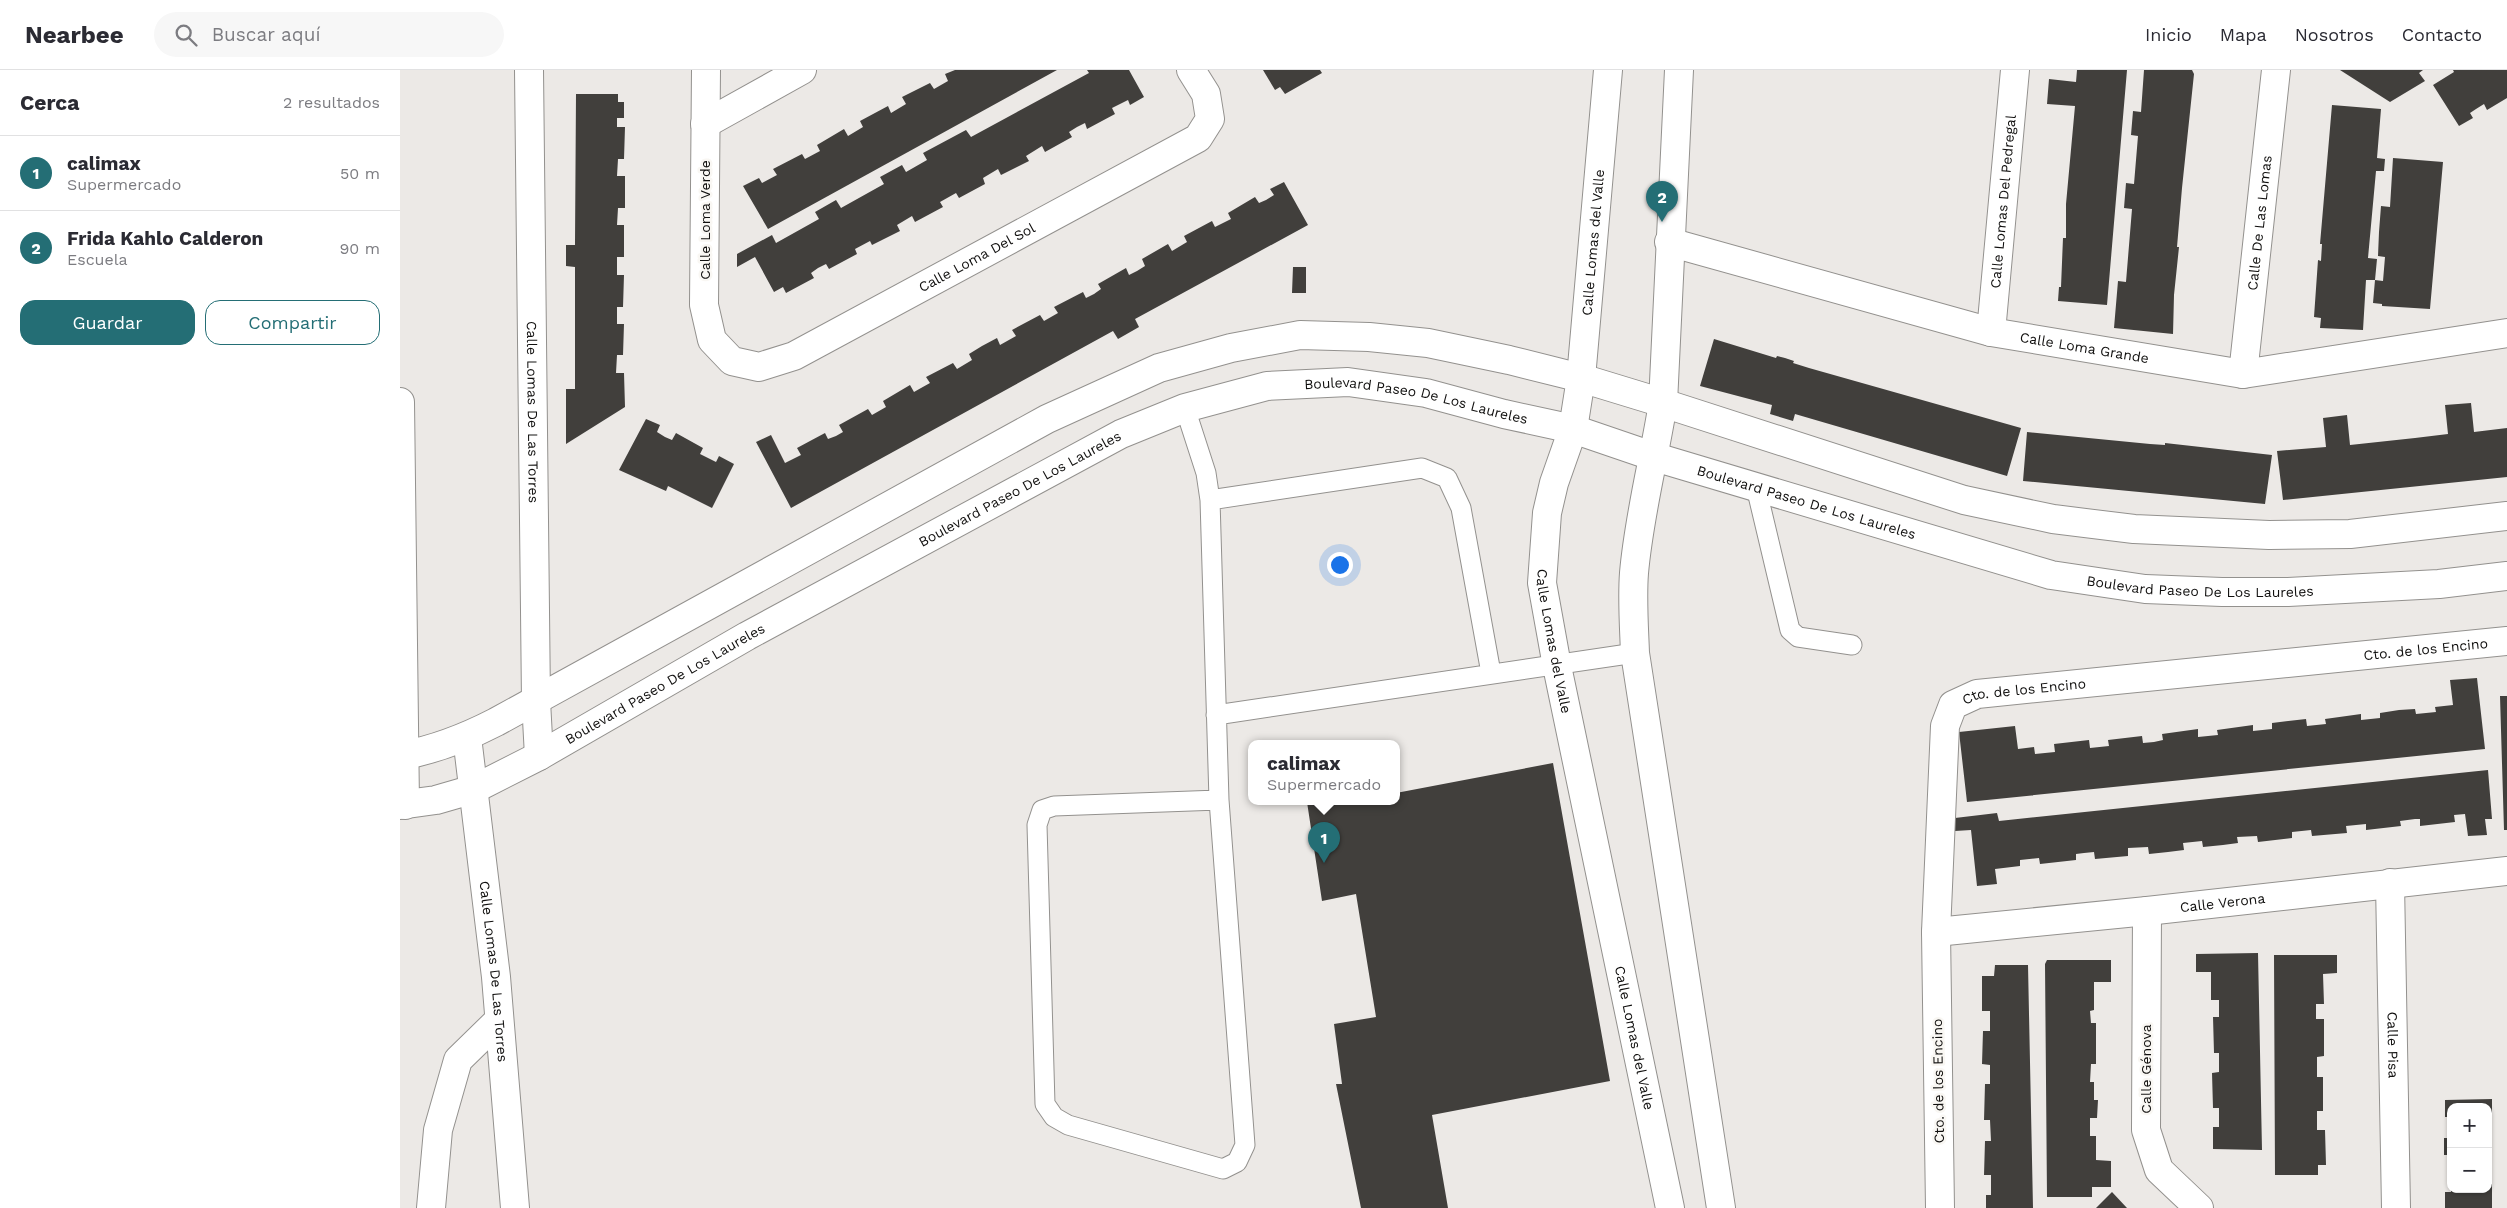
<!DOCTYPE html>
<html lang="es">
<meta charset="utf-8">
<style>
:root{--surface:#fff;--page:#f7f7f7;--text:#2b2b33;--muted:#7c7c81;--line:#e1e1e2;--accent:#246e75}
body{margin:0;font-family:"Work Sans",sans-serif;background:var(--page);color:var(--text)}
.controls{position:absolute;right:15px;bottom:15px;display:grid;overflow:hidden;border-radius:10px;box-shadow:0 1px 4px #0004}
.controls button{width:45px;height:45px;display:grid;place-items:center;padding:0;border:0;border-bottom:1px solid var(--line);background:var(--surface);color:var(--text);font:25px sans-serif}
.you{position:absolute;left:939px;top:494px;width:18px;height:18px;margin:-12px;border:4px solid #fff;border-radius:50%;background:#1a73e8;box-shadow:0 0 0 8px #1a73e833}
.badge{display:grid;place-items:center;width:32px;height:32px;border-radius:50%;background:var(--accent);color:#fff;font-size:16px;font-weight:700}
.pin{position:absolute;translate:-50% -41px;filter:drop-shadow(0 1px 2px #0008)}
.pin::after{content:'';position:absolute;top:26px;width:18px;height:15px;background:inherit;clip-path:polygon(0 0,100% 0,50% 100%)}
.popup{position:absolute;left:848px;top:670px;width:152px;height:65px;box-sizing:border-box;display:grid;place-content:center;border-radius:10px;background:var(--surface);filter:drop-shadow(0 1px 4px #0005);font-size:16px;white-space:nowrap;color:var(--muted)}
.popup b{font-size:19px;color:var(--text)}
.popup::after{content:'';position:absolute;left:50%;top:100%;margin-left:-10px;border:10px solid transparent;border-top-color:var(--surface)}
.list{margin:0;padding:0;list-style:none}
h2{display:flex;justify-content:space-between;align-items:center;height:65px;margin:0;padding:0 20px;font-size:21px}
h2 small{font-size:16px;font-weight:400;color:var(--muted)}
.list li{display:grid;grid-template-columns:32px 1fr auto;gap:15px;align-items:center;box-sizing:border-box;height:75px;padding:0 20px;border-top:1px solid var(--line)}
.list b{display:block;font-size:19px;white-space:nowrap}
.list p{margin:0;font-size:16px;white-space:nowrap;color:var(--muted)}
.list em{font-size:16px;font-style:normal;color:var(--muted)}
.actions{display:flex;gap:10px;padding:15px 20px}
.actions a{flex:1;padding:11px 0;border:1px solid var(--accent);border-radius:15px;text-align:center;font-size:18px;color:var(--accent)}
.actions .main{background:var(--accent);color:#fff}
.icon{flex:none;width:28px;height:28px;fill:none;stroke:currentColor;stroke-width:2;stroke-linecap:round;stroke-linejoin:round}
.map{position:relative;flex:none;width:2107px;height:1138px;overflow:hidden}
header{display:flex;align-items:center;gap:30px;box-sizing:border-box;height:70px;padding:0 25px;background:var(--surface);border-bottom:1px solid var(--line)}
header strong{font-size:24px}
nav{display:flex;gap:28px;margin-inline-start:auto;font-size:18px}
.search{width:350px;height:45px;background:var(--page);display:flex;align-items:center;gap:12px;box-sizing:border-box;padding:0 18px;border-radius:28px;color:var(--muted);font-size:19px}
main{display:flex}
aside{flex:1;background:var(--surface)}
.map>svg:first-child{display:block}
</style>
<header>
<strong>Nearbee</strong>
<div class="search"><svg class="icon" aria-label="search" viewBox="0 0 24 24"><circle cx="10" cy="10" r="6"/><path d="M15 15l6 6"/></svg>Buscar aquí</div>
<nav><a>Inicio</a><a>Mapa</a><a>Nosotros</a><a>Contacto</a></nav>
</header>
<main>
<aside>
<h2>Cerca<small>2 resultados</small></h2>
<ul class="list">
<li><span class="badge">1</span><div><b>calimax</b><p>Supermercado</p></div><em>50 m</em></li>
<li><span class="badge">2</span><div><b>Frida Kahlo Calderon</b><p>Escuela</p></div><em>90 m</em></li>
</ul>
<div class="actions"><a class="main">Guardar</a><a>Compartir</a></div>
</aside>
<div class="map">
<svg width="2107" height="1138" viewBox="0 0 2107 1138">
<rect width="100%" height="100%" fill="#ece9e6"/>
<!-- building -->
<path fill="#413f3c" d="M 555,0 L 657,0 L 368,159 L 343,116 L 359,108 L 362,113 L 377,105 L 373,99 L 402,84 L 405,89 L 420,81 L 417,75 L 444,59 L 448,66 L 463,57 L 460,51 L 488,36 L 491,43 L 506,34 L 502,27 L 530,13 L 534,19 L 548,11 L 545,4 Z
M 687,0 L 729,0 L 744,27 L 730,35 L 728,30 L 712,38 L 715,44 L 687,59 L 685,53 L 677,57 L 669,62 L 672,67 L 645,82 L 642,76 L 626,86 L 629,91 L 601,105 L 598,99 L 583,108 L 585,114 L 559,128 L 556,123 L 540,132 L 543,137 L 515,152 L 512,146 L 497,155 L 500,161 L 472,175 L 470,171 L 455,179 L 457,184 L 429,199 L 426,194 L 418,198 L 411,203 L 414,208 L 386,223 L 383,217 L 374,222 L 355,187 L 337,197 L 337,184 L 372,165 L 376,173 L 419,149 L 415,142 L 436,130 L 441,138 L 484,114 L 480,107 L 502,95 L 506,102 L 527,90 L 523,83 L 566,60 L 571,67 L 689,3 Z
M 863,0 L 920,0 L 922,3 L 885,24 L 880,17 L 875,20 Z
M 1677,0 L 1727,0 L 1707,235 L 1658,231 L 1659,217 L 1661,217 L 1663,168 L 1666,168 L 1666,134 L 1675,36 L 1647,34 L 1649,9 L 1676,12 Z
M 1744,0 L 1792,0 L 1794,4 L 1782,118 L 1777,177 L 1779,177 L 1774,225 L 1773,264 L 1714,258 L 1718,211 L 1726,212 L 1732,139 L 1724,138 L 1726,113 L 1734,114 L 1738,66 L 1731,65 L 1733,41 L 1741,42 Z
M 1940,0 L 2023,0 L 2019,3 L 2025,11 L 1990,32 Z
M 2053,0 L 2107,0 L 2107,28 L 2087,40 L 2084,34 L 2076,39 L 2070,43 L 2073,48 L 2059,56 L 2033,15 L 2054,2 Z
M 176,24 L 218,24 L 218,32 L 224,32 L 224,48 L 217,48 L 217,57 L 225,57 L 224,89 L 218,89 L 217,106 L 225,106 L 225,138 L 218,138 L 217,155 L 224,155 L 224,187 L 217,187 L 217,205 L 224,205 L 223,237 L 217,237 L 217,254 L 224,254 L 223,285 L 217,285 L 216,303 L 224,303 L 225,337 L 166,374 L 166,319 L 175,319 L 175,197 L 166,196 L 166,175 L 175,175 L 175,172 Z
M 1932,35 L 1981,39 L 1977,88 L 1985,89 L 1984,101 L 1976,101 L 1968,188 L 1977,189 L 1975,210 L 1983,211 L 1985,187 L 1978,186 L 1979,162 L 1981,136 L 1990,137 L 1993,88 L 2043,92 L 2030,239 L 1982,236 L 1982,234 L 1973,233 L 1975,210 L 1966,210 L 1963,260 L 1920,258 L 1921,248 L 1914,247 L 1918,190 L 1921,191 L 1922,174 L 1920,174 Z
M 884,112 L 908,155 L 735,249 L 739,257 L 718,269 L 713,261 L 391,438 L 356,372 L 371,365 L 385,393 L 401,385 L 397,378 L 410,371 L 425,363 L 428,369 L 436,366 L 443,362 L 439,355 L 468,339 L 472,345 L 486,337 L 483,331 L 510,315 L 514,322 L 521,318 L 530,313 L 526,307 L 553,293 L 557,299 L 572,290 L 569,284 L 582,276 L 597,268 L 600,275 L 616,266 L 612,260 L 640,245 L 644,251 L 658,243 L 654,237 L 683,222 L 686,228 L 694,224 L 701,219 L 698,214 L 726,198 L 729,205 L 737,201 L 745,196 L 742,189 L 768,174 L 772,181 L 787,172 L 784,166 L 812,151 L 815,157 L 831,149 L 828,143 L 855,127 L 859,133 L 866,130 L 874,125 L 870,119 Z
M 893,197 L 906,197 L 906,223 L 892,223 Z
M 1314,269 L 1376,288 L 1377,286 L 1385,288 L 1394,291 L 1393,293 L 1409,298 L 1621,358 L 1607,406 L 1395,344 L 1393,351 L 1370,344 L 1372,335 L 1300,316 Z
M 2071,333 L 2074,362 L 2107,358 L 2107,407 L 1883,430 L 1877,381 L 1926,377 L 1923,348 L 1947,345 L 1950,375 L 2015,368 L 2048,364 L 2045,335 Z
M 246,349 L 260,355 L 257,362 L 265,367 L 272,370 L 276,363 L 303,378 L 300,384 L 316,392 L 319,386 L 334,394 L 312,438 L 268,416 L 266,421 L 219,400 Z
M 1627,362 L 1750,374 L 1765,375 L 1765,373 L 1872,385 L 1865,434 L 1623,411 Z
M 2077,608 L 2085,679 L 1567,732 L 1559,662 L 1615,656 L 1618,679 L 1634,677 L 1635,684 L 1655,682 L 1654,674 L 1689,670 L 1690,678 L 1709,676 L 1708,670 L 1742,666 L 1743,673 L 1754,672 L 1763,670 L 1762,664 L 1798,659 L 1798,667 L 1818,665 L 1817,660 L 1853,655 L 1853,661 L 1872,659 L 1872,653 L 1906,649 L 1907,656 L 1926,654 L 1925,649 L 1961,644 L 1961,650 L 1980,648 L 1980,643 L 1999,640 L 2015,639 L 2016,644 L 2036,642 L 2035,637 L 2053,635 L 2050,610 Z
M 2100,626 L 2107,626 L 2107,760 L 2104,760 Z
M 1153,693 L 1210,1011 L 1032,1045 L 1048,1138 L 961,1138 L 936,1014 L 942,1014 L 934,954 L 976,947 L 956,824 L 922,831 L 907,732 L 996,732 L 996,723 Z
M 2088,700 L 2092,749 L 2085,749 L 2087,765 L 2068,766 L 2065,744 L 2054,745 L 2055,752 L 2020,756 L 2020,749 L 2015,749 L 2000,751 L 2001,756 L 1966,760 L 1966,754 L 1946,756 L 1947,763 L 1912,766 L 1911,760 L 1892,762 L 1892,768 L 1858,772 L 1857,766 L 1837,767 L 1838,773 L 1823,775 L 1803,777 L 1802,771 L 1783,773 L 1784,780 L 1768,782 L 1749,784 L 1748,777 L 1728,778 L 1728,786 L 1695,789 L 1694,782 L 1684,783 L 1676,784 L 1676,790 L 1640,794 L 1639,788 L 1620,790 L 1620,796 L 1595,799 L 1597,814 L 1577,816 L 1571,760 L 1555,761 L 1555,748 L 1597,743 L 1599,751 Z
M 1858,883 L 1862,1080 L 1813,1079 L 1813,1057 L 1819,1057 L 1819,1038 L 1813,1038 L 1812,1003 L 1819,1002 L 1819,983 L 1814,983 L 1813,947 L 1819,947 L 1819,930 L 1811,930 L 1811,902 L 1796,902 L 1796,884 Z
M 1874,885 L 1937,885 L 1937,903 L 1923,904 L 1924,934 L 1916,934 L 1916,949 L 1924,949 L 1924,986 L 1917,987 L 1917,1007 L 1923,1007 L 1923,1041 L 1917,1041 L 1917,1060 L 1925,1060 L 1926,1095 L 1918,1095 L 1918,1105 L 1875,1105 Z
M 1647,890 L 1711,890 L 1711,912 L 1694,912 L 1694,940 L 1690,941 L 1691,953 L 1696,953 L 1696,994 L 1691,994 L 1690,1012 L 1694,1012 L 1694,1030 L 1698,1030 L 1697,1048 L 1690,1048 L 1690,1066 L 1696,1066 L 1696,1090 L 1711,1091 L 1711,1117 L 1692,1117 L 1692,1127 L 1647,1127 L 1645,894 Z
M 1595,895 L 1628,895 L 1633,1138 L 1586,1138 L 1586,1125 L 1591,1125 L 1591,1105 L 1584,1105 L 1585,1071 L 1591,1071 L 1590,1050 L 1584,1050 L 1585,1014 L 1590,1014 L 1590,995 L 1582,994 L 1583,961 L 1590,961 L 1590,941 L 1582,941 L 1582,906 L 1594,906 Z
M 2092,1029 L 2092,1085 L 2088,1085 L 2088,1037 L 2051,1037 L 2051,1047 L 2045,1047 L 2045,1030 Z
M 2044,1068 L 2051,1068 L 2051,1085 L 2044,1085 Z
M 2088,1114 L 2092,1114 L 2092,1138 L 2045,1138 L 2045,1122 L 2051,1122 L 2051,1119 L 2088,1119 Z
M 1712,1122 L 1727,1138 L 1696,1138 Z"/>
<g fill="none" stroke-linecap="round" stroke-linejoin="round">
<defs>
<path id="lane" d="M 785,338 L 806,403 L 810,430 L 819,730 L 845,1075 L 837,1092 L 823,1099 L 668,1055 L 654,1047 L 645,1034 L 637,755 L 642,740 L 654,736 L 819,730
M 1356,417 L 1390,560 L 1398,567 L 1452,575
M 810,430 L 1022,398 L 1047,408 L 1061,438 L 1091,603
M 816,645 L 1235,583"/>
<g id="street">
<path id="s1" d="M 129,0 L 136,631 L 139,686"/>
<path id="s2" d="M 306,0 L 304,235 L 312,270 L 332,291 L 359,297 L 394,286 L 798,68 L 810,49 L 806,24 L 791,0"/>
<path d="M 305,54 L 402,0"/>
<path id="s3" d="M 1269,172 L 1591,262 L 1843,304 L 2107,263"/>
<path id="s4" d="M 1591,262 L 1615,0"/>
<path id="s5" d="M 1843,304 L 1876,0"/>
<path id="s6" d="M 1181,308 L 1208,0"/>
<path d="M 0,332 L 5,735"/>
<path d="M 1263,333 L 1279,0"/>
<path id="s7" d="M 67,667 L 96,907 L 115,1138"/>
<path id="s8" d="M 1990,813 L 1996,1138"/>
<path d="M 1747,841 L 1746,1060 L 1759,1100 L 1799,1138"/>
<path id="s9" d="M 1536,862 L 1747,841 L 2107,801"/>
<path d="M 31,1138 L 38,1060 L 58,990 L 99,950"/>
<path id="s10" d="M 1540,1138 L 1536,862 L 1545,656 L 1553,635 L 1577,624 L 2107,571"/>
</g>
<g id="secondary">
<path id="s11" d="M 1181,308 L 1173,359 L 1154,413 L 1147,443 L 1142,513 L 1157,596 L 1270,1138"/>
<path d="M 1263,333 C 1254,390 1239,445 1234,503 C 1232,529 1234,556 1235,583 L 1321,1138"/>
<path d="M 0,686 C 34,680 65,668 96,652 L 647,349 L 759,298 L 831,278 L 900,265 L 969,267 L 1028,273 L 1109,290 L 1181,308 L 1263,333 L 1564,430 L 1653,449 L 1734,459 L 1869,465 L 1950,464 L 2107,446"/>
<path id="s12" d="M 0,735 L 36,730 L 74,719 L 139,686 L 347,566 L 721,364 L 785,338 L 867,316 L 948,312 L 1026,323 L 1104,344 L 1173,359 L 1255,387 L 1651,505 L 1745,519 L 1822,522 L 1888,522 L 2039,514 L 2107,506"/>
</g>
</defs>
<!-- lane casing -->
<use href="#lane" stroke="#93918e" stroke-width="21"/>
<!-- street casing -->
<use href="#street" stroke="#93918e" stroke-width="30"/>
<!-- secondary casing -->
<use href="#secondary" stroke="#93918e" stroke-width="30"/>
<!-- lane -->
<use href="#lane" stroke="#fff" stroke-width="19"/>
<!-- street -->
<use href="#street" stroke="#fff" stroke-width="28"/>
<!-- secondary -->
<use href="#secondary" stroke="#fff" stroke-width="28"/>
</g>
<g text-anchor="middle" stroke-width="5" stroke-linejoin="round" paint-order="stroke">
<!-- street labels -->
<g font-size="14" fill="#100f0e" stroke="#f9f7f3">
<text dy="5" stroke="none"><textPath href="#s4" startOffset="131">Calle Lomas Del Pedregal</textPath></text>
<text transform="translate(305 150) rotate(-90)" y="5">Calle Loma Verde</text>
<text dy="5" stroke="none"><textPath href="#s5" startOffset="152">Calle De Las Lomas</textPath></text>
<text dy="5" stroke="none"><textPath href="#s6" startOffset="136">Calle Lomas del Valle</textPath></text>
<text dy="5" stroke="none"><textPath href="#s2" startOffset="572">Calle Loma Del Sol</textPath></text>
<text dy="5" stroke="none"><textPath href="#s3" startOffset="429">Calle Loma Grande</textPath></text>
<text dy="5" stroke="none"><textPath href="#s12" startOffset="1119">Boulevard Paseo De Los Laureles</textPath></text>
<text dy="5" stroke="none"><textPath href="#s1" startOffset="342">Calle Lomas De Las Torres</textPath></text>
<text dy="5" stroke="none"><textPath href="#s12" startOffset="699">Boulevard Paseo De Los Laureles</textPath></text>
<text dy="5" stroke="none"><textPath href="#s12" startOffset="1524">Boulevard Paseo De Los Laureles</textPath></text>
<text dy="5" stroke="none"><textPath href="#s12" startOffset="1929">Boulevard Paseo De Los Laureles</textPath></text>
<text dy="5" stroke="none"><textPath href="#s11" startOffset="269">Calle Lomas del Valle</textPath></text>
<text dy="5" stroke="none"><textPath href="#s10" startOffset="982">Cto. de los Encino</textPath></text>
<text dy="5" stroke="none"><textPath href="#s12" startOffset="294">Boulevard Paseo De Los Laureles</textPath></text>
<text dy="5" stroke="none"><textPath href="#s10" startOffset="578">Cto. de los Encino</textPath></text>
<text dy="5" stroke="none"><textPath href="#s9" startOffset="288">Calle Verona</textPath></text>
<text dy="5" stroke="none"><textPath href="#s7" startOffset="236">Calle Lomas De Las Torres</textPath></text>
<text dy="5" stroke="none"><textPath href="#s11" startOffset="674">Calle Lomas del Valle</textPath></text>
<text dy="5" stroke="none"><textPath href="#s8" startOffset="162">Calle Pisa</textPath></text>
<text transform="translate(1746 999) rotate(-90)" y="5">Calle Génova</text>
<text transform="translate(1538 1011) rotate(-91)" y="5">Cto. de los Encino</text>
</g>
</g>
</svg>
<div class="controls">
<button>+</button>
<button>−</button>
</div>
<div class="you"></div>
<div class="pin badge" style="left:924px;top:793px">1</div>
<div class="popup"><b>calimax</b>Supermercado</div>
<div class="pin badge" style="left:1262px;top:152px">2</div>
</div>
</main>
